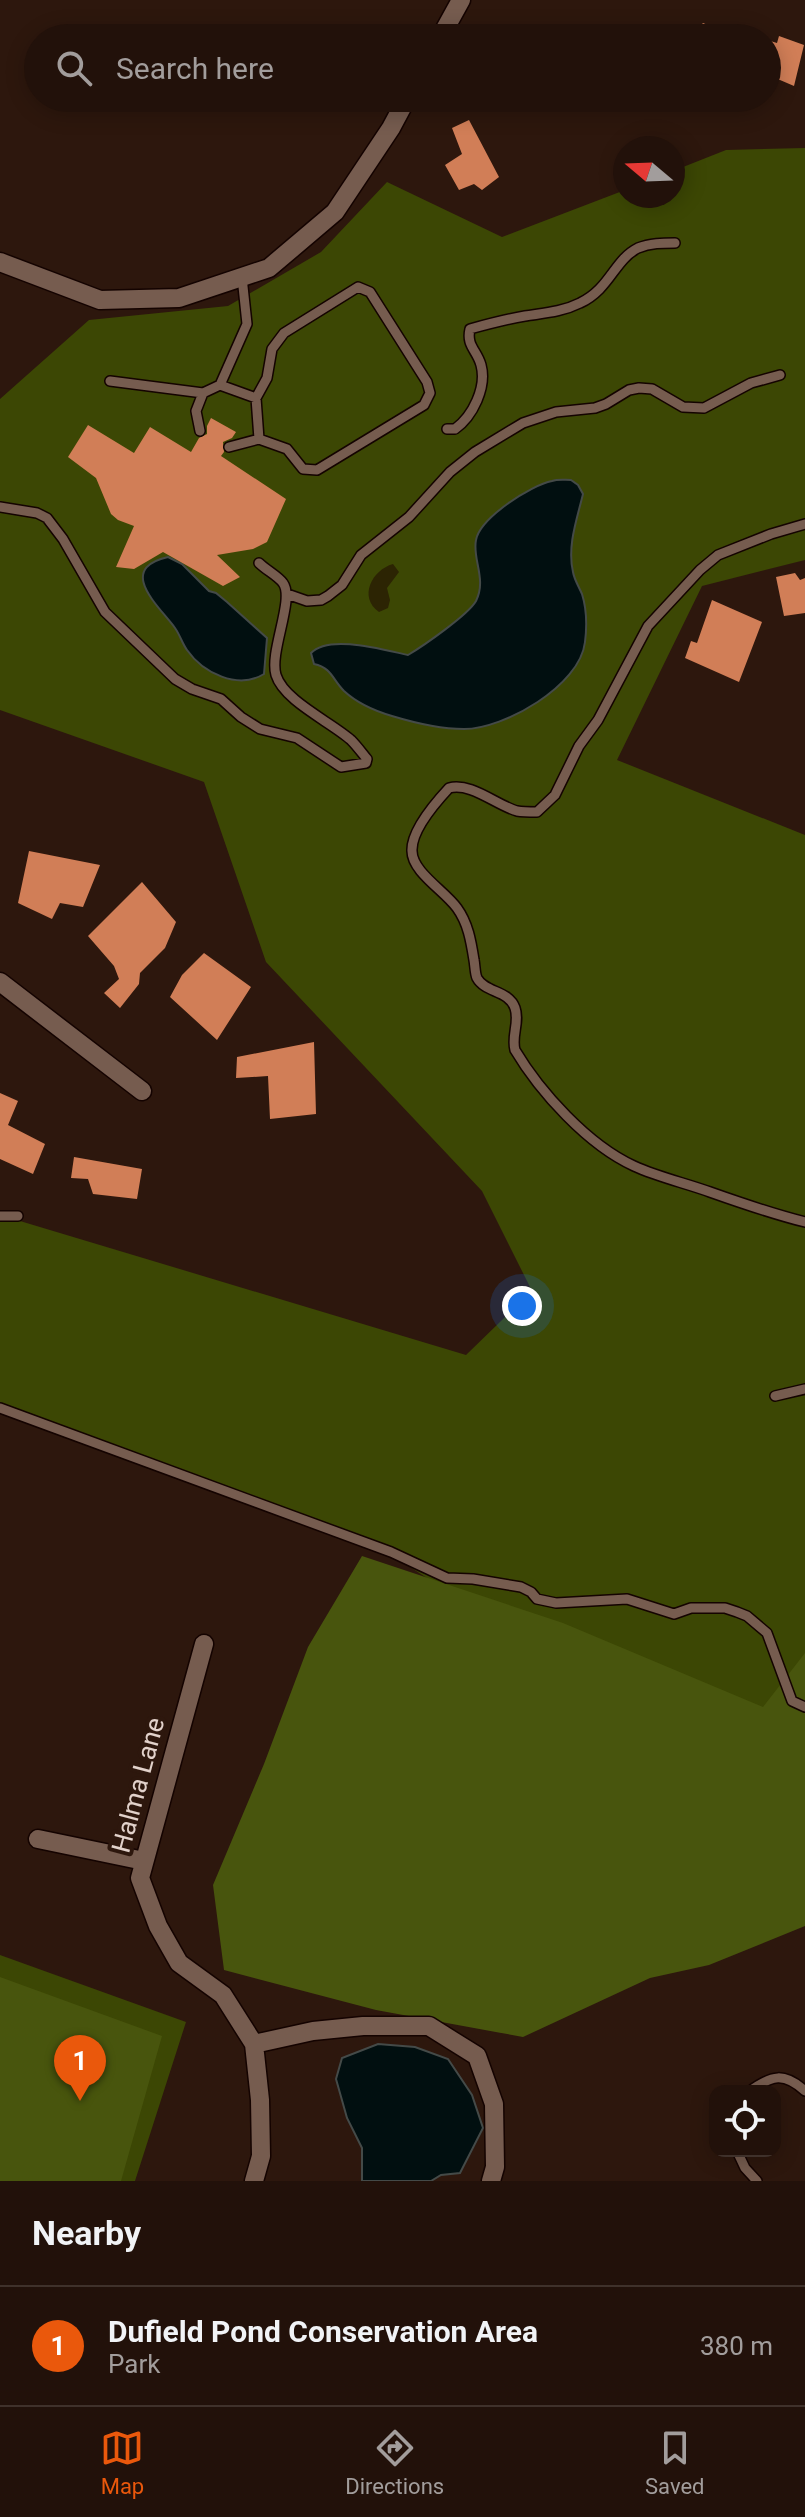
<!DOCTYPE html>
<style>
:root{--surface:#22110a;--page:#2e1f18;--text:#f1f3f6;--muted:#a29d9c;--line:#3f312b;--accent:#ea580c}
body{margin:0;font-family:Roboto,sans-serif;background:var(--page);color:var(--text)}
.controls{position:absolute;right:24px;bottom:24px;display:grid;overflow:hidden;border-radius:16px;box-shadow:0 4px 20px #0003}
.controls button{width:72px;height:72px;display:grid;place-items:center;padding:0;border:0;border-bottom:2px solid var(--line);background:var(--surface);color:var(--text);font:40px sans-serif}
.compass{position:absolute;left:613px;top:136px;width:72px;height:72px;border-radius:50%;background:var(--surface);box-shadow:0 4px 20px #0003;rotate:289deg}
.you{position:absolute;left:522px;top:1306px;width:28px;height:28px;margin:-20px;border:6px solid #fff;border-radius:50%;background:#1a73e8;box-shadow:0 0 0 12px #1a73e833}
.badge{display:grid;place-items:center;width:52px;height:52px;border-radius:50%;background:var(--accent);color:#fff;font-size:26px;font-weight:700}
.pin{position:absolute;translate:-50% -66px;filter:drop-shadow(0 2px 4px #0008)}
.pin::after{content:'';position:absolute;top:42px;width:28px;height:24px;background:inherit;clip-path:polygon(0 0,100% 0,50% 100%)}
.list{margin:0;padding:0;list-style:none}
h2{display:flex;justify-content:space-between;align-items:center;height:104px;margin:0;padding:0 32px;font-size:34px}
h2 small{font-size:26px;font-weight:400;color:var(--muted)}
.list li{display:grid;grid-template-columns:52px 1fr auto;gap:24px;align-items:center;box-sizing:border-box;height:120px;padding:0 32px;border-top:2px solid var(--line)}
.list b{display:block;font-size:30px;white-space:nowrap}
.list p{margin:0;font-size:26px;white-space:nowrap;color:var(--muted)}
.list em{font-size:26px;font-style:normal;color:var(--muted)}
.icon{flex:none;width:44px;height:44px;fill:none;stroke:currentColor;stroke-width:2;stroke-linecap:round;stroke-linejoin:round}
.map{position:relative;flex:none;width:805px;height:2181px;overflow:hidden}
.search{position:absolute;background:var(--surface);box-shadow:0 4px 20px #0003;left:24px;right:24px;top:24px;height:88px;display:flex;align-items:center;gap:20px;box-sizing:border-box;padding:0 28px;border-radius:44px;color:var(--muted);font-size:30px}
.sheet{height:224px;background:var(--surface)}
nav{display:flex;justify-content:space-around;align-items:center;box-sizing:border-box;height:112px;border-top:2px solid var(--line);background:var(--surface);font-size:22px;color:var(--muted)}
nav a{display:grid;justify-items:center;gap:4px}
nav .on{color:var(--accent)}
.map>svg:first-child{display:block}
</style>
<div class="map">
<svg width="805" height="2181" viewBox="0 0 805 2181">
<rect width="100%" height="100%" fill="#2d170d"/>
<!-- green -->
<path fill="#3c4704" d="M 805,148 L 805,560 L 702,586 L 617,760 L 805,835 L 805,1827 L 398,1559 L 0,1411 L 0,1215 L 466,1355 L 532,1291 L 482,1191 L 266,962 L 204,782 L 0,710 L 0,399 L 89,320 L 228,306 L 321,252 L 387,182 L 502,237 L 625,190 L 625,196 L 673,196 L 673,171 L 726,150 Z
M 0,1955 L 186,2022 L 135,2181 L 0,2181 Z"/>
<!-- forest -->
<path fill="#48550d" d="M 362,1556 L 563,1623 L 763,1707 L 805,1653 L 805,1926 L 709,1965 L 650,1978 L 523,2037 L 376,2010 L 224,1970 L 213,1885 L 264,1764 L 308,1647 Z
M 0,1977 L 162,2036 L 121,2181 L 0,2181 Z"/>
<!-- sand -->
<path fill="#2c2403" d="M 393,564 L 399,572 L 387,588 L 390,600 L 388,608 L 379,612 C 358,597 372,570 393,564 Z"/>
<!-- water -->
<path fill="#010f10" stroke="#444a48" stroke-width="2" d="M 571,480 L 578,485 L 583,494 C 577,519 567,546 573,572 C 574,579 579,587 582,594 C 587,610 587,626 585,642 C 580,686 504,729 464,729 C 440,729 415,723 392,716 C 375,711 358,704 344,691 C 332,679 332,668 314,664 L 311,653 C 329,634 384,650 408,655 C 423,646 468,615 476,601 C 487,579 472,559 476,540 C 480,518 531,485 552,481 C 558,479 564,480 571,480 Z
M 168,557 L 182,564 L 209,591 L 216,593 L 227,602 L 267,638 L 264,674 C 238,690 203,673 187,650 C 182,643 180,635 175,628 C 160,607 115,569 168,557 Z
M 378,2044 L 415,2047 L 448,2059 L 472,2095 L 483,2128 L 460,2173 L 441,2175 L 431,2181 L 362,2181 L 362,2148 L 347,2118 L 336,2079 L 342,2058 Z"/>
<!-- building -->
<path fill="#d17e57" d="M 703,23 L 738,38 L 690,38 Z
M 779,36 L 804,45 L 794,86 L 780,80 L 767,81 L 767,40 L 777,43 Z
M 469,120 L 499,177 L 482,190 L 474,184 L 459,190 L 445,165 L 462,154 L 452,128 Z
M 211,418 L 236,432 L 232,438 L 223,442 L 224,452 L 221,456 L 286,499 L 267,542 L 253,549 L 217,555 L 240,577 L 223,586 L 163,552 L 134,569 L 116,567 L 134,526 L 118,520 L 111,514 L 96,478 L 68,457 L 88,425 L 134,453 L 150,427 L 191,452 L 199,438 L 207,434 L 207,426 Z
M 795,573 L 800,580 L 805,578 L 805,613 L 784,616 L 776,577 Z
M 712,600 L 762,622 L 739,682 L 685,658 L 691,641 L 697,643 Z
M 29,851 L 100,865 L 83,907 L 60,903 L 52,919 L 18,903 Z
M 142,882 L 176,922 L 165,948 L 140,973 L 139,984 L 120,1008 L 104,993 L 119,979 L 114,966 L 88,936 Z
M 204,953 L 251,987 L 217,1040 L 170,997 L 182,975 Z
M 314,1042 L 316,1114 L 270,1119 L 268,1076 L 236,1078 L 237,1057 Z
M 0,1093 L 18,1101 L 8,1125 L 45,1144 L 33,1174 L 0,1159 Z
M 74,1157 L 142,1169 L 137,1199 L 93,1194 L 88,1179 L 71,1178 Z"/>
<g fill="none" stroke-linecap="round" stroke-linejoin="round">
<defs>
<path id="service" d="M 110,381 L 203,393 L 220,385 L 247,324 L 242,277
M 220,385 L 256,398 L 259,439 L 287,449 L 303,469 L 317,470 L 424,405 L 430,393 L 427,382 L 370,292 L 358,287 L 284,333 L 272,349 L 267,378 L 256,398
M 447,429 L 455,429 C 473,416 487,387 481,365 C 477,350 466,346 470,329 C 488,324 507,319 525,316 C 544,313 562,312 580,303 C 610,289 614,260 638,248 C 650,243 663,243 675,243
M 200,431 L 196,411 L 203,393
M 229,447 L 259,439
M 0,507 L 37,513 L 47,518 L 63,539 L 105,612 L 175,679 L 192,689 L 221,699 L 241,717 L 260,729 L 297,738 L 341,767 L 366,763 L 367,759 C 362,753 357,746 351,740 C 331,722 284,701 276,675 C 269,652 295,599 283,583 C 278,576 266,570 259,563
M 805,524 L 771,534 L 718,555 L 700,570 L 648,626 L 598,720 L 579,746 L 555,795 L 537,812 C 531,812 523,812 517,811 C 496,805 471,782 449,788 C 436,802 411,831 412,851 C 412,872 445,891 457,908 C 468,923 471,941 474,960 C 475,965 475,974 477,978 C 485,993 509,990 515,1008 C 520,1022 511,1036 515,1050 C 540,1092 588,1145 634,1166 C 658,1177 685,1183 710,1192 C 741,1203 773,1214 805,1222
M 287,594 L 307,601 L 321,600 L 328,596 L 342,585 L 361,555 L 409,517 L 450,472 L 475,452 L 523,423 L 556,412 L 595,408 L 606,404 L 629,390 L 639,388 L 652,389 L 683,407 L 704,408 L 751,383 L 780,375
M 0,1216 L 18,1216
M 775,1396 L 805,1389
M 0,1408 L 391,1552 L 447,1578 L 473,1579 L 521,1587 L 531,1592 L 537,1599 L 556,1603 L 627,1599 L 674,1614 L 691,1608 L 725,1608 L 737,1612 L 747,1616 L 767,1633 L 792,1701 L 805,1707
M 750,2091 C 772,2075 784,2072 805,2091
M 737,2151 L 745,2168 L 757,2181"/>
<path id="minor" d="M 440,38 L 461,0
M 0,262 L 100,300 L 179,298 L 269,268 L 335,212 L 391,128 L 407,98
M 0,982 L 142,1091
M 204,1644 L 140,1878 L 158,1926 L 179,1963 L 223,1995 L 254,2044 L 260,2100 L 261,2156 L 254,2181
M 38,1839 L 144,1861
M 254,2044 L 313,2031 L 363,2026 L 429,2026 L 477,2056 L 494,2104 L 495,2167 L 491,2181"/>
</defs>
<!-- service casing -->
<use href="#service" stroke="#140300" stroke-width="12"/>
<!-- minor casing -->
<use href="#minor" stroke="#140300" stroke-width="21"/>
<!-- service -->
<use href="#service" stroke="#765c4f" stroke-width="9"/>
<!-- minor -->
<use href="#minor" stroke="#765c4f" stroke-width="18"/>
</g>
<g text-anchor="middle" stroke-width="8" stroke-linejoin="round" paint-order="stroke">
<!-- street labels -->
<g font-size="26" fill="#e2d2cb" stroke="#2d170d">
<text transform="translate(138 1785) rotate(-75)" y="9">Halma Lane</text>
</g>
</g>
</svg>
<div class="controls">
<button><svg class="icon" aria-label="locate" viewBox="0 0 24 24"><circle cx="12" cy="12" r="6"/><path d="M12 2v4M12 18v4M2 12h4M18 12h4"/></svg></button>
</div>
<svg class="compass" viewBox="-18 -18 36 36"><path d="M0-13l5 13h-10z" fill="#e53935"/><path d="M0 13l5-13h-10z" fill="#a29d9c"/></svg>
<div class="you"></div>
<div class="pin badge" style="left:80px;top:2101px">1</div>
<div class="search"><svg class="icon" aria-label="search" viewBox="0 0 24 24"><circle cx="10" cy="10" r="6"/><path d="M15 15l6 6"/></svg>Search here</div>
</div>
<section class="sheet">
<h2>Nearby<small></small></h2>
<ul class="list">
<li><span class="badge">1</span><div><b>Dufield Pond Conservation Area</b><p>Park</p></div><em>380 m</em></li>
</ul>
</section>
<nav>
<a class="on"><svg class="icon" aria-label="map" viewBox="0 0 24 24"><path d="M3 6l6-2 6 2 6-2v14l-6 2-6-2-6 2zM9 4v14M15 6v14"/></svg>Map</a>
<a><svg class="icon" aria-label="directions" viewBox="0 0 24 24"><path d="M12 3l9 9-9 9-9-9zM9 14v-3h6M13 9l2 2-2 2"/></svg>Directions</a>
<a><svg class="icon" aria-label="saved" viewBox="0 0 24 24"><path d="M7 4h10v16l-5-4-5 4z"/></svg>Saved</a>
</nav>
